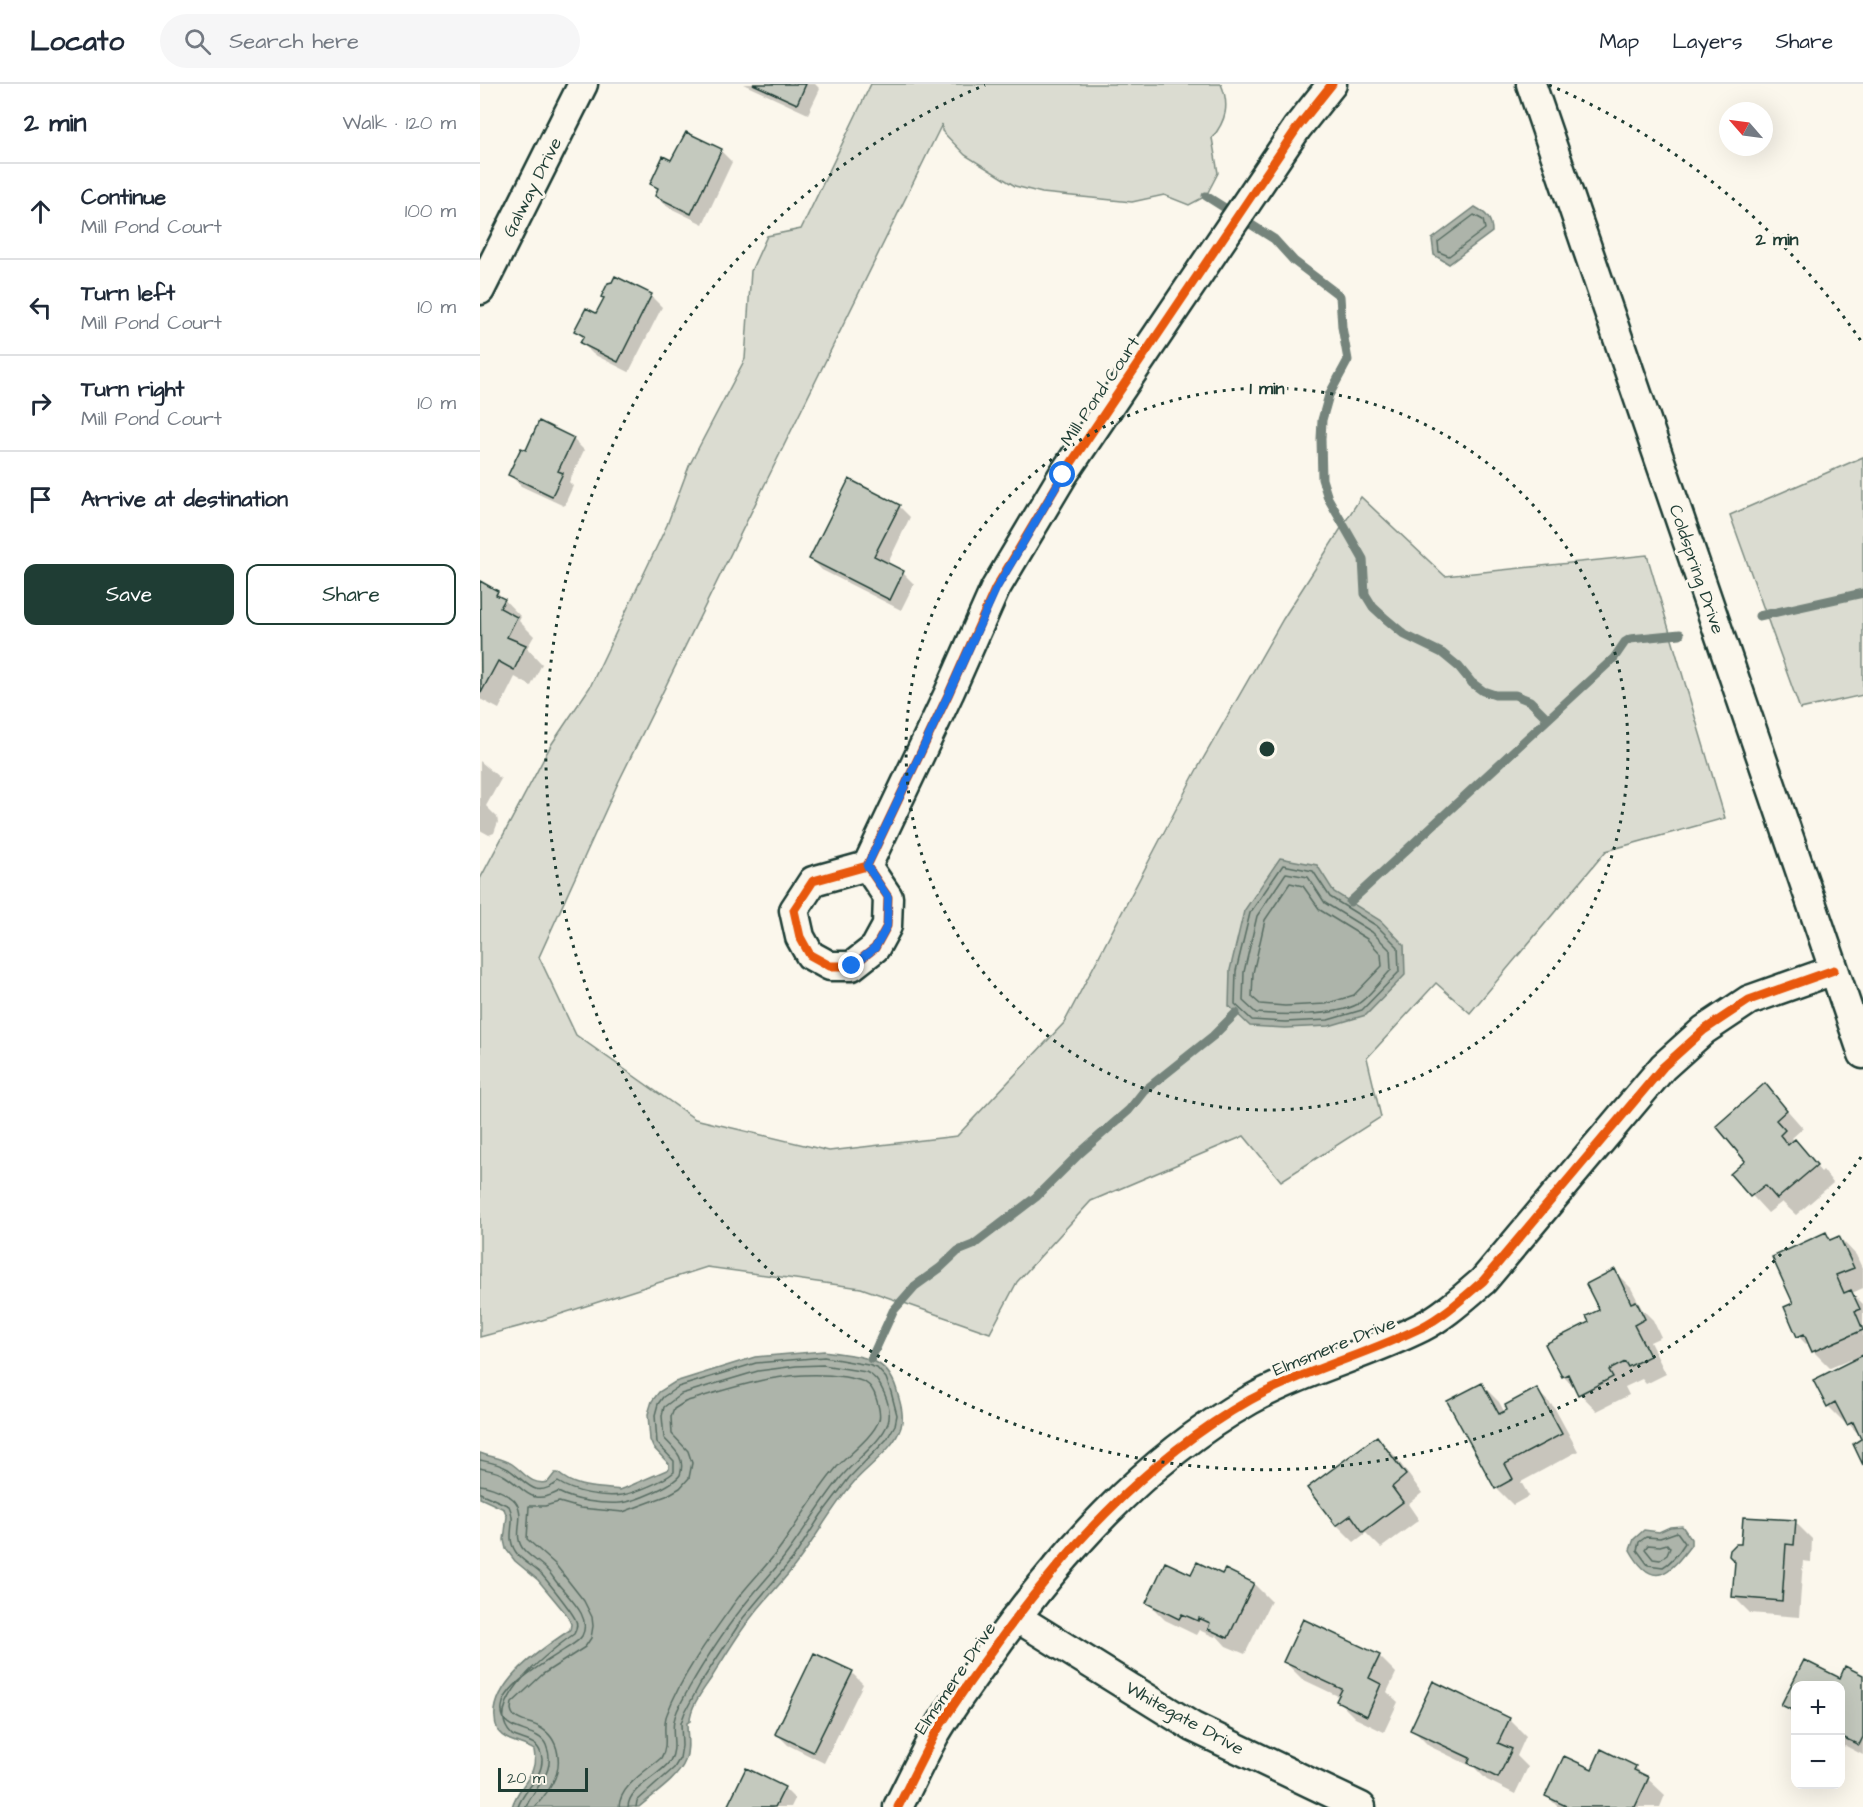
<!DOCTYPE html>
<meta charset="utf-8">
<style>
:root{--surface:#fff;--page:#f6f6f7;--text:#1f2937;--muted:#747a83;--line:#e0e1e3;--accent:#1f3d34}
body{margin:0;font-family:"Architects Daughter",sans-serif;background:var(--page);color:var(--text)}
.controls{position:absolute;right:18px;bottom:18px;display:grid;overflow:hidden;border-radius:12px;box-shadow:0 6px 24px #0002}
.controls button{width:54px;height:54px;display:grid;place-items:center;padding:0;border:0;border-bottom:2px solid var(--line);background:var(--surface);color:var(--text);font:30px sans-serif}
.compass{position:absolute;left:1239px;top:18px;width:54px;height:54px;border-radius:50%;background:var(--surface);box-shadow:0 6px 24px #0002;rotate:298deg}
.scale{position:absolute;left:18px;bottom:15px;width:90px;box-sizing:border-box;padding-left:6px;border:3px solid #1f3d34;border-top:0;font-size:16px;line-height:21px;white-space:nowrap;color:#1f3d34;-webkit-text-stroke:4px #fbf7ec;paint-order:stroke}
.stop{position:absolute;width:18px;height:18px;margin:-14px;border:4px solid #1a73e8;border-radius:50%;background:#fff}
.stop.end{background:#1a73e8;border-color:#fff;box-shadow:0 2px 6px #0008}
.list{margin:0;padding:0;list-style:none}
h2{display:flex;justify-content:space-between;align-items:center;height:78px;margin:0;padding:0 24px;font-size:26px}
h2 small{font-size:20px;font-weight:400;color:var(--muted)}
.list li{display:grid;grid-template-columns:39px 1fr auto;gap:18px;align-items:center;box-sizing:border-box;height:96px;padding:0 24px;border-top:2px solid var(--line)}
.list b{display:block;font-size:22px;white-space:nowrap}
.list p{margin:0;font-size:20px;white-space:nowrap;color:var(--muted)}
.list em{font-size:20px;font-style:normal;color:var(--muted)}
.actions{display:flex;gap:12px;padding:18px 24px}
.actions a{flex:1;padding:14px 0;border:2px solid var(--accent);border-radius:12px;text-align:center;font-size:21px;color:var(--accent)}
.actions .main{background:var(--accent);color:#fff}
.icon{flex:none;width:33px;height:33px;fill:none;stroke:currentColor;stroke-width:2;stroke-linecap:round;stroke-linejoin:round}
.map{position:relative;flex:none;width:1383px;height:1723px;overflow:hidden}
header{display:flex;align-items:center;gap:36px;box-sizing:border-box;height:84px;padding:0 30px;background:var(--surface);border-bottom:2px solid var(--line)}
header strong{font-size:28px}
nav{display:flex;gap:33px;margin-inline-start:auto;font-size:21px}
.search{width:420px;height:54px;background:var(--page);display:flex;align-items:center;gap:15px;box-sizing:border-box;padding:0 21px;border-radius:33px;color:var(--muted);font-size:22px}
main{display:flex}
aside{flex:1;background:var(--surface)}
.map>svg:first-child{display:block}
</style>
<header>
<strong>Locato</strong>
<div class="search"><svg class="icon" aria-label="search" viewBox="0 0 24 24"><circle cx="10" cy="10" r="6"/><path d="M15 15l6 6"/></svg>Search here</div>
<nav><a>Map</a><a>Layers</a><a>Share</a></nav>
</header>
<main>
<aside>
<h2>2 min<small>Walk · 120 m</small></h2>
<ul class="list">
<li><svg class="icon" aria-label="ahead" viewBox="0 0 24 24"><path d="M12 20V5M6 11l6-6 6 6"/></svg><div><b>Continue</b><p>Mill Pond Court</p></div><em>100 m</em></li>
<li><svg class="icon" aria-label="left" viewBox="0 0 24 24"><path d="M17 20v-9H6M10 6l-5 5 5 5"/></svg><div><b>Turn left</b><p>Mill Pond Court</p></div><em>10 m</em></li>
<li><svg class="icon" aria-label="right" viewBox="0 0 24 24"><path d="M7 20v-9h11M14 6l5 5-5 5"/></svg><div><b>Turn right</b><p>Mill Pond Court</p></div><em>10 m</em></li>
<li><svg class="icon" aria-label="arrive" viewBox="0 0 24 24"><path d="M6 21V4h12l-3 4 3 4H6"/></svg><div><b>Arrive at destination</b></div></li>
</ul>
<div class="actions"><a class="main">Save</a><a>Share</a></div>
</aside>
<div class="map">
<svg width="1383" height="1723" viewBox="0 0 1383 1723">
<rect width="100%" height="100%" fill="#fbf7ec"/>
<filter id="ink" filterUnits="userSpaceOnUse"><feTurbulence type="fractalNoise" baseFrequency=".0167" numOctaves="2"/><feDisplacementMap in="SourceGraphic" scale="12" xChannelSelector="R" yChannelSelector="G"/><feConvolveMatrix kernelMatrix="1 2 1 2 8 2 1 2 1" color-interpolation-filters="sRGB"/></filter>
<g filter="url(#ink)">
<!-- green -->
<path fill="#dbdcd1" stroke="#7d8c82" stroke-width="1.5" d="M 391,0 L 741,0 C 750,21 746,37 732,54 L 738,89 L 726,112 L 709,121 L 684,111 L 652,118 L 562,109 L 535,102 L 485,71 L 462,47 L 462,40 L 138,699 L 59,873 L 96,951 L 215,1035 L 349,1067 L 477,1052 L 584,939 L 716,687 L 803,535 L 881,413 L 965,492 L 1167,471 L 1245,734 L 1126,767 L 990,929 L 956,899 L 887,974 L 901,1033 L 801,1097 L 764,1052 L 611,1117 L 537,1198 L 510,1249 L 381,1204 L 227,1183 L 56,1238 L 0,1253 L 0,795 L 71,661 L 110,603 L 187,441 L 209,382 L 265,275 L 271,187 L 287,152 L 321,145 Z
M 1383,373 L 1383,611 L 1320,625 L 1250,431 Z"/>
<!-- water -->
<path fill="#adb4aa" stroke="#74847b" stroke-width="1.5" d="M 995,123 C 1006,129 1012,135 1012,148 L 969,180 L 954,171 L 952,155 Z
M 800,774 L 837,781 L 854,808 L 901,837 L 924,861 L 925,891 L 886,931 L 849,942 L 805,944 L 770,942 L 749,922 L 750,886 L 764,827 Z
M 344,1267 C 379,1273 409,1270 418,1311 C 421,1321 424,1332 421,1343 C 414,1365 389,1381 374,1398 C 353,1422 338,1450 319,1476 C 304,1497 285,1515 270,1535 C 256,1553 244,1574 232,1593 C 224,1605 210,1622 210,1637 L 207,1639 C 207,1651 210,1665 205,1677 C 198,1695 174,1710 159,1723 L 32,1723 C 38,1700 59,1693 54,1666 C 43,1658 27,1659 18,1647 C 0,1605 61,1565 90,1546 L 91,1540 L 87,1531 L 58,1496 L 35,1477 L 26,1465 L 24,1456 L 27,1432 L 24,1425 L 0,1414 L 0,1369 C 10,1373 23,1374 32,1380 C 45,1389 51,1402 68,1398 L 75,1389 L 78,1389 C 96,1405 117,1403 140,1406 L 145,1404 L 189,1385 L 189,1380 L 173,1363 L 170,1356 L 168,1330 L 172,1317 L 179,1308 L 195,1298 L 275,1273 Z
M 1202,1442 L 1211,1455 L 1211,1461 C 1190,1489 1173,1508 1150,1466 L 1154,1455 L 1164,1446 L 1179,1448 L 1190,1443 Z"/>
<!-- shadow -->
<path fill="#0003" d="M 263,0 L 335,0 L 340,5 L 328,30 Z
M 241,67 L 252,78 L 223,140 L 188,123 L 176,112 L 179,107 L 172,100 Z
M 171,212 L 182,223 L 149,288 L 113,270 L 102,259 L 104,255 L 96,246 L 117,231 L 125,215 L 123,213 Z
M 93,355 L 104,366 L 89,398 L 93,402 L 84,422 L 41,402 L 30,391 L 46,368 Z
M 419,422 L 430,433 L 407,481 L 423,489 L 434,500 L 421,526 L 342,486 L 331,475 Z
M 0,499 L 17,508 L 41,533 L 39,537 L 54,552 L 47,564 L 62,580 L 51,602 L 35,593 L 19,625 L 0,615 Z
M 0,677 L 21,695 L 6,722 L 17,733 L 18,738 L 14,749 L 9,751 L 0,746 Z
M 1285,1001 L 1323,1044 L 1312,1054 L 1331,1073 L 1329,1074 L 1341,1088 L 1343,1086 L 1353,1099 L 1316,1131 L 1302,1118 L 1288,1129 L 1252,1090 L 1267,1077 Z
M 1346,1150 L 1352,1157 L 1359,1153 L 1376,1171 L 1383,1186 L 1383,1204 L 1372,1209 L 1383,1220 L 1383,1355 L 1367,1338 L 1365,1339 L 1348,1322 L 1373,1277 L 1372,1275 L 1350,1284 L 1318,1252 L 1315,1220 Z
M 1134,1187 L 1151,1204 L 1162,1225 L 1173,1236 L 1181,1253 L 1170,1258 L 1186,1290 L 1166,1300 L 1162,1295 L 1145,1303 L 1149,1311 L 1117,1327 L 1083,1292 L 1111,1239 L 1121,1227 Z
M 1002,1301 L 1019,1318 L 1025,1329 L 1056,1306 L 1074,1323 L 1098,1367 L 1041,1398 L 1049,1412 L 1033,1421 L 1016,1404 Z
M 897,1354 L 914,1371 L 942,1409 L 928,1420 L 939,1436 L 901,1464 L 886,1449 L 874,1458 L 857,1441 L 830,1404 Z
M 1315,1438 L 1332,1455 L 1331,1478 L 1323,1477 L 1319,1533 L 1270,1529 L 1253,1512 L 1262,1462 Z
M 743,1492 L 774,1500 L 791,1517 L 765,1570 L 746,1562 L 736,1551 L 735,1553 L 719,1546 L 716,1551 L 685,1536 L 668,1519 Z
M 899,1572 L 916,1589 L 907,1608 L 918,1618 L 904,1648 L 875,1634 L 858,1617 L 860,1613 L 822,1595 L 805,1578 Z
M 1325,1578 L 1360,1596 L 1383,1592 L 1383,1671 L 1366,1662 L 1360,1664 L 1360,1602 L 1316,1602 L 1316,1633 L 1303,1620 Z
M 372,1589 L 383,1600 L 344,1679 L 308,1661 L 296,1649 Z
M 1029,1635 L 1046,1652 L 1037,1672 L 1048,1683 L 1035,1710 L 1007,1696 L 995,1684 L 949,1662 L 932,1645 Z
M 1155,1683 L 1185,1711 L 1180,1723 L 1078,1723 L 1067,1712 L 1112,1687 Z
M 304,1704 L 315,1715 L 311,1723 L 249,1723 Z"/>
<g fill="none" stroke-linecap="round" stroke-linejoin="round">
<!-- shore -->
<path stroke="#586d63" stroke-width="1.5" d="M 994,131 L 1003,136 L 1005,145 L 969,172 L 959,168 L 958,158 Z
M 803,781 L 833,787 L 850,813 L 897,842 L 918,863 L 919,888 L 882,926 L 848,936 L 805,938 L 772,936 L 755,920 L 756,887 L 770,829 Z
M 806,789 L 828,793 L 845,819 L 892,848 L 910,866 L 911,886 C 902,895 888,914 878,920 C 854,933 802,931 776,929 L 763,917 L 764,888 L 777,832 Z
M 810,799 L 823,802 L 840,826 L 887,855 L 901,870 L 902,882 L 874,911 L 846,920 L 805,922 L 780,920 L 772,913 L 773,889 L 785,836 Z
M 0,1376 C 9,1378 20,1380 28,1385 C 48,1398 53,1416 78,1398 C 93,1408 123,1414 142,1411 C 155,1409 184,1397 194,1388 L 194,1377 L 177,1359 L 175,1331 L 178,1320 L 183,1313 L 198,1303 L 276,1279 L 344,1273 L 388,1281 L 397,1284 L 406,1294 L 411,1308 L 417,1331 L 415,1341 L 407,1355 L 369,1394 L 341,1431 L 314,1473 L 263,1534 L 220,1600 L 205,1628 L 201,1639 L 202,1662 L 200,1674 L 194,1684 L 157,1717 L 156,1723
M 0,1384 C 7,1386 17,1387 23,1391 C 45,1403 48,1423 78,1408 C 95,1417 121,1420 140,1419 C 154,1418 192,1402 200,1391 C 206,1374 195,1366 184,1354 L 182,1332 L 184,1323 L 201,1310 L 278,1287 L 316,1282 L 343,1281 L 386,1288 C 401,1294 413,1323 408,1339 C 401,1359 371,1379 358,1397 C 340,1420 325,1445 308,1468 C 293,1489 274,1507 259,1528 C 241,1551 224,1578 209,1604 C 204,1614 196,1625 194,1637 C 191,1651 198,1664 190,1677 C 179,1693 149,1703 148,1723
M 0,1401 C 10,1402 26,1409 33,1415 C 49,1430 30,1451 44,1466 C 51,1474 61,1479 68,1487 C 72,1491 75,1497 79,1501 C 90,1515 112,1533 102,1552 C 98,1558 90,1562 84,1566 C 67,1577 24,1601 22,1623 C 19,1651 58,1642 66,1661 C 78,1689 54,1702 46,1723
M 0,1409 L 29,1422 C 38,1440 23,1453 38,1471 C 45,1479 56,1484 63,1492 C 69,1499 94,1530 96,1537 C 98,1542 96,1546 94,1550 C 70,1567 0,1620 32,1651 C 46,1658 60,1656 62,1675 C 63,1694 43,1706 38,1723
M 1197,1448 L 1205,1459 C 1200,1467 1192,1478 1183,1483 L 1168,1481 L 1157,1466 L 1159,1458 L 1166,1453 L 1180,1454 Z
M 1187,1460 L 1190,1464 L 1187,1471 L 1180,1476 L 1173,1475 L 1165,1465 L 1168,1461 L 1180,1462 Z
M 55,1723 C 61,1716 68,1708 72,1700 C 83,1681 80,1654 59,1643 C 51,1638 41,1639 34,1632 C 30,1627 31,1624 32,1619 L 63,1590 L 105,1563 L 111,1554 L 113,1542 L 112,1533 L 104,1517 L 75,1480 L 47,1455 L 49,1422 L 65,1422 L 79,1418 L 100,1424 L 143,1428 L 186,1412 L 200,1404 L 209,1394 L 212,1379 L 208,1367 L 192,1350 L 191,1333 L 194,1325 L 205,1318 C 257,1302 309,1284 365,1293 C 381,1296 391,1297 396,1314 C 398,1320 401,1330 399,1336 C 393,1353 369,1370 357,1383 C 336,1408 320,1435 302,1461 C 286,1484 265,1502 250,1525 C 227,1557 201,1593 187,1630 C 181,1644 190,1660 181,1674 C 166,1687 140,1702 139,1723"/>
<!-- stream -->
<path stroke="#74847b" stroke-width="9" d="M 726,112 L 794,155 L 814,177 L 860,212 L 862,243 L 868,276 L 849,311 L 842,336 L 841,355 L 842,395 L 848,414 L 883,475 L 885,510 L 893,523 L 906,535 L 925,551 L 962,569 L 979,583 L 992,599 L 1003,607 L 1015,611 L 1035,611 L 1050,617 L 1068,635
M 1279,532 L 1383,509
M 870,818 L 1134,574 L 1145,558 L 1150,555 L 1200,550
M 391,1275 L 413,1227 L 435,1202 L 460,1184 L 478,1167 L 493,1161 L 556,1113 L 600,1069 L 649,1026 L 664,1007 L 733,952 L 756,929"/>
</g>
<!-- building -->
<path fill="#c4c9be" stroke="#1f3d34" stroke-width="1.5" d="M 273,0 L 326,0 L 317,20 Z
M 206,48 L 242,65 L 211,130 L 175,112 L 178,104 L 170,100 L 183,72 L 191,76 Z
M 135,192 L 172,210 L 138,278 L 100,259 L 104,252 L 94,247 L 106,224 L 116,229 L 124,214 L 121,213 L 128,199 L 132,198 Z
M 59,337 L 94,354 L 78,387 L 83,389 L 72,412 L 28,391 L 41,364 L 46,366 Z
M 369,395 L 420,421 L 394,472 L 424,487 L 410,516 L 329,475 Z
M 0,497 L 18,507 L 16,511 L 25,515 L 20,524 L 37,533 L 27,553 L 46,561 L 34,586 L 18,577 L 1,609 Z
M 1285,999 L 1307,1026 L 1296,1036 L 1305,1046 L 1300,1051 L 1308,1061 L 1315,1055 L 1337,1081 L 1297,1115 L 1285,1101 L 1270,1113 L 1250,1090 L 1265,1077 L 1236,1042 Z
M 1346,1148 L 1350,1156 L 1359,1152 L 1374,1184 L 1356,1191 L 1364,1209 L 1371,1206 L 1380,1225 L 1375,1227 L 1383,1246 L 1332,1268 L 1324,1250 L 1317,1253 L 1304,1223 L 1313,1219 L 1292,1173 Z
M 1135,1185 L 1151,1219 L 1156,1217 L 1165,1235 L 1154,1241 L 1170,1272 L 1148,1283 L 1145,1278 L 1129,1286 L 1133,1293 L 1098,1311 L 1088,1290 L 1082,1293 L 1065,1260 L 1109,1238 L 1106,1232 L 1119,1226 L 1106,1200 Z
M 1383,1271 L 1383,1381 L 1373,1360 L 1381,1355 L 1373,1338 L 1367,1341 L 1355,1318 L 1347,1323 L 1333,1296 Z
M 1002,1299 L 1019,1330 L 1027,1326 L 1025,1321 L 1057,1304 L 1082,1350 L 1025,1380 L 1033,1395 L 1015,1405 L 967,1317 Z
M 897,1352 L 926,1391 L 912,1403 L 923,1418 L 883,1448 L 871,1431 L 856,1442 L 827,1404 Z
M 1263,1433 L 1316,1436 L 1314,1461 L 1306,1460 L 1302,1517 L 1252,1513 L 1255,1478 L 1249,1472 L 1250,1466 L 1256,1460 L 1261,1460 Z
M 685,1478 L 711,1490 L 717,1478 L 742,1490 L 745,1485 L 774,1499 L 748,1554 L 728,1545 L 730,1539 L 719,1534 L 718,1537 L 702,1530 L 699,1535 L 666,1519 Z
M 823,1535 L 900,1571 L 889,1594 L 901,1600 L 887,1632 L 856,1617 L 862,1605 L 803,1578 Z
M 334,1569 L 373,1587 L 333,1668 L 295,1650 Z
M 1324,1576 L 1360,1594 L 1365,1582 L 1383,1591 L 1383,1653 L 1379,1661 L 1360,1652 L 1360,1602 L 1316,1602 L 1316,1628 L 1301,1621 Z
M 953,1597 L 1030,1634 L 1018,1659 L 1032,1665 L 1018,1694 L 988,1679 L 990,1674 L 930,1646 Z
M 1121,1665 L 1156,1682 L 1154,1686 L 1169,1693 L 1155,1723 L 1088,1723 L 1065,1712 L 1084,1672 L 1112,1685 Z
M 266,1684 L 305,1703 L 295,1723 L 247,1723 Z"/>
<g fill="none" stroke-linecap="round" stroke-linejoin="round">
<defs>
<path id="street" d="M 1051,0 L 1383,970
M 0,206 L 103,0
M 387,782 L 408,813 L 407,842 L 395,864 L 372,882 L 350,882 L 330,871 L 320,853 L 314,826 L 333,797 L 387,782 L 469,609 L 515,505 L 583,391 L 817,44 L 852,0
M 536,1533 L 713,1643 L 881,1723
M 418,1723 C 430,1699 442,1674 455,1650 C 471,1623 490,1597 509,1571 C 579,1472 663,1377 770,1316 C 825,1286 886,1271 942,1243 C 964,1232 984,1213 1003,1197 L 1183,983 L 1224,946 L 1269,916 L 1354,886"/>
</defs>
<!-- street casing -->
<use href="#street" stroke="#1f3d34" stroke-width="33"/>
<!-- street -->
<use href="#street" stroke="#fbf7ec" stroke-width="28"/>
<defs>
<path id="cycleway" d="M 387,782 L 408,813 L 407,842 L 395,864 L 372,882 L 350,882 L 330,871 L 320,853 L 314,826 L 333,797 L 387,782 L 469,609 L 515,505 L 583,391 L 817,44 L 852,0
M 418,1723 C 430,1699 442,1674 455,1650 C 471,1623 490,1597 509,1571 C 579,1472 663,1377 770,1316 C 825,1286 886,1271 942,1243 C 964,1232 984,1213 1003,1197 L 1183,983 L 1224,946 L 1269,916 L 1354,886"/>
</defs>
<!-- cycleway casing -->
<use href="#cycleway" stroke="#fbf7ec" stroke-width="13"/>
<!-- cycleway -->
<use href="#cycleway" stroke="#e8590c" stroke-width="9"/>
</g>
</g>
<g fill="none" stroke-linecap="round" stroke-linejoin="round" filter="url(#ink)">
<!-- route -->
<path stroke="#1a73e8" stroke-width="8" d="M 372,882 L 395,864 L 407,842 L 408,813 L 387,782 L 469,609 L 516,505 L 583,391"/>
</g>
<!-- distance rings -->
<g fill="none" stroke="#1f3d34" stroke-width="3" stroke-dasharray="3 6">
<circle cx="787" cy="665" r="361"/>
<path d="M1381 1073A721 721 0 1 1 505 1M1069 1A721 721 0 0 1 1381 257"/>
</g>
<g text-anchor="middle" stroke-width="6" stroke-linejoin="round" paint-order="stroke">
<!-- street labels -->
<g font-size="18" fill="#1f3d34" stroke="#fbf7ec">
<text transform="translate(52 103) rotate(-63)" y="6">Galway Drive</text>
<text transform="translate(620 307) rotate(-56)" y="6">Mill Pond Court</text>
<text transform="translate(1217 485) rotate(71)" y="6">Coldspring Drive</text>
<text transform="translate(854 1262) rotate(-22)" y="6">Elmsmere Drive</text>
<text transform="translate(475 1594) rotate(-56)" y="6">Elmsmere Drive</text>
<text transform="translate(705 1634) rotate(29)" y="6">Whitegate Drive</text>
</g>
</g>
<circle cx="787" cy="665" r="9" fill="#1f3d34" stroke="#fbf7ec" stroke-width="3"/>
<g font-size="18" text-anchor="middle" font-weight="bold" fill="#1f3d34" stroke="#fbf7ec" stroke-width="6" stroke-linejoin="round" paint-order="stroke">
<text x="1297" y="161">2 min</text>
<text x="787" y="310">1 min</text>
</g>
</svg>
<div class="controls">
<button>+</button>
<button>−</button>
</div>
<svg class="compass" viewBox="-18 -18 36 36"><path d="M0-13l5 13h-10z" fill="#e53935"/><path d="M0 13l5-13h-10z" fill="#747a83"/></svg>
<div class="scale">20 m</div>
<div class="stop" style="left:583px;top:391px"></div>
<div class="stop end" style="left:372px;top:882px"></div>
</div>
</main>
